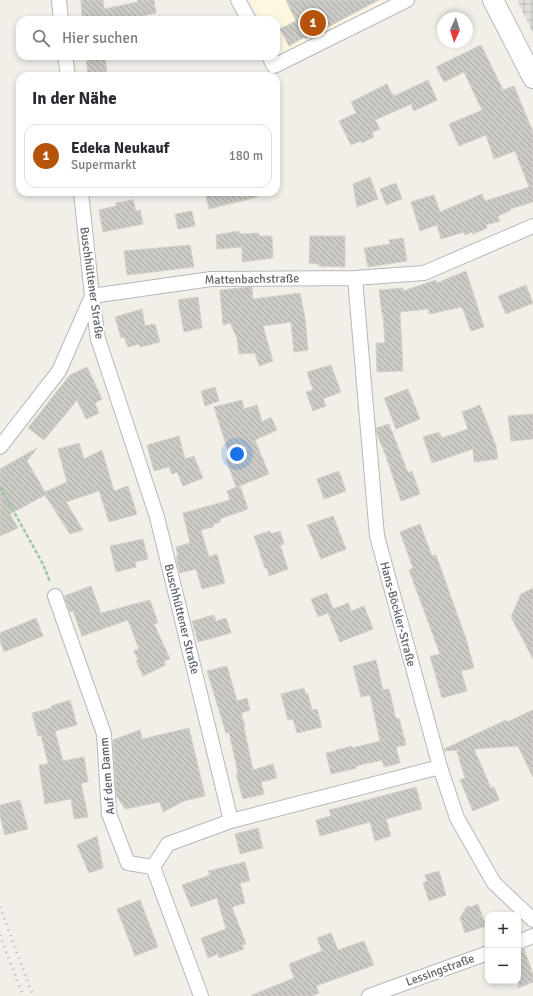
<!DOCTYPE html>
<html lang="de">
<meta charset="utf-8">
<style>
:root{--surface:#fff;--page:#f2f2f3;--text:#2b2b33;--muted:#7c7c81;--line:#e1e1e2;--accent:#b45309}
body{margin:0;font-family:Signika,sans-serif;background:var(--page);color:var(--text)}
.controls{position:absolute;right:12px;bottom:12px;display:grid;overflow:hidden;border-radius:8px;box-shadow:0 2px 6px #0003}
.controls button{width:36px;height:36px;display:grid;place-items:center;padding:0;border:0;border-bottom:1px solid var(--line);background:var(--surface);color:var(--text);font:20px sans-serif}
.compass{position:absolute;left:437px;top:12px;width:36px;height:36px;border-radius:50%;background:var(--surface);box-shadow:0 2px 6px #0003;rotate:184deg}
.you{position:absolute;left:237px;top:454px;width:14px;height:14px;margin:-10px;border:3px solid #fff;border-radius:50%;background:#1a73e8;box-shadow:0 0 0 6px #1a73e833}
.badge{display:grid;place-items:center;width:26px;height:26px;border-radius:50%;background:var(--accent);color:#fff;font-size:13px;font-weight:700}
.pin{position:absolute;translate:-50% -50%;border:2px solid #fff;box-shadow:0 1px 4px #0006}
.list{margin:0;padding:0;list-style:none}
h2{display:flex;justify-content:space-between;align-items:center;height:52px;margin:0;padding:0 16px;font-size:17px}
h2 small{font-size:13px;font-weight:400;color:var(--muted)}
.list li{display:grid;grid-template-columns:26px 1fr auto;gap:12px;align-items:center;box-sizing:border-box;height:64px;margin:0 8px 8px;padding:0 8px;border:1px solid var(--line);border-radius:12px}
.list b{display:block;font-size:15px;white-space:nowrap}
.list p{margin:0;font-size:13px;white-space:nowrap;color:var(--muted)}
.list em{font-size:13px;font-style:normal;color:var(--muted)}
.icon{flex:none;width:22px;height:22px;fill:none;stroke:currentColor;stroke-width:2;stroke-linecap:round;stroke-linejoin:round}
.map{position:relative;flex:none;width:533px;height:996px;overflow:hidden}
.search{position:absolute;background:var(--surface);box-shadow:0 2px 6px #0003;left:16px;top:16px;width:264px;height:44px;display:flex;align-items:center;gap:10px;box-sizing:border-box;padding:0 14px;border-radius:12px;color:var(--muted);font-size:15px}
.panel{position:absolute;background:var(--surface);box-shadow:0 2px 6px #0003;left:16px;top:72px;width:264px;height:124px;border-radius:12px}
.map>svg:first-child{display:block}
</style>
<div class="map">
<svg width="533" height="996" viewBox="0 0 533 996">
<defs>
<pattern id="industrial-grid" width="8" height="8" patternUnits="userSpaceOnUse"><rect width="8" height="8" fill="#e0deda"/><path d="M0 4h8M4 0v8" fill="none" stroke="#b9b8b5"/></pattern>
<pattern id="building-back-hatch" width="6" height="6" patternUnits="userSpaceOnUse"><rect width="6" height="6" fill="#cccac5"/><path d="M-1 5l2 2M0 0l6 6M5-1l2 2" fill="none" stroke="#a9a8a4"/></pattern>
</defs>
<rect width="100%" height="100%" fill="#f1efe8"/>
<!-- commercial -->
<path fill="#fef7e0" d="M 250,0 L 386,0 L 280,55 L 276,47 L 276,20 L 261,20 Z"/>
<!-- industrial -->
<path fill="url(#industrial-grid)" d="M 517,0 L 533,0 L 533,33 Z"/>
<!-- building -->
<path fill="url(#building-back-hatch)" stroke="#d6d1c6" d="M 81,0 L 103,0 L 104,9 L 138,2 L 137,0 L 154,0 L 156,13 L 122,20 L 82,20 Z
M 286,0 L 379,0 L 305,39 L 305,37 L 289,46 L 280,29 L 296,21 Z
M 481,45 L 503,90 L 514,86 L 533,132 L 533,202 L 510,209 L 510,211 L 498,216 L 500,221 L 486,225 L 487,228 L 473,234 L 472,232 L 465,235 L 464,232 L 441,239 L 437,225 L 420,231 L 411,202 L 434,195 L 440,212 L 482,194 L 485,201 L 529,187 L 515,151 L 494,159 L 486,135 L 459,146 L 449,124 L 482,110 L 464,72 L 444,82 L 436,67 Z
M 86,56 L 105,56 L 107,73 L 88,75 Z
M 428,80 L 437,100 L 414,111 L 411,104 L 375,120 L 380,129 L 372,132 L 374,137 L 362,143 L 361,141 L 351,145 L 339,121 L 356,113 L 351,102 L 387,84 L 392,94 L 393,94 L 394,96 Z
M 370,177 L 378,199 L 357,207 L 353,184 Z
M 396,183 L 402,199 L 386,205 L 380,189 Z
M 205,192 L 257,192 L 257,197 L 209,209 Z
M 133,200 L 136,211 L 140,210 L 143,224 L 103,232 L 99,210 L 116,206 L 116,203 Z
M 192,211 L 195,226 L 178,229 L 175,214 Z
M 239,231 L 239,234 L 259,233 L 259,236 L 272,236 L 273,258 L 242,262 L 242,247 L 217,249 L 216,235 Z
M 310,236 L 345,236 L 345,267 L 319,266 L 319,264 L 309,263 Z
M 403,238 L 407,261 L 368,267 L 364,248 L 390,244 L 389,240 Z
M 190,245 L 194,267 L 127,275 L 124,251 Z
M 466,271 L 484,327 L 471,331 L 462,307 L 429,314 L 429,309 L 400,312 L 403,371 L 377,372 L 376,343 L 385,343 L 383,314 L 382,314 L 379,290 L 403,288 L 403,291 L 436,280 L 437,283 Z
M 526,285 L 533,303 L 506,314 L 498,296 Z
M 252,287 L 253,299 L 300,293 L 305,318 L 308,350 L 294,352 L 291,322 L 263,326 L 273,361 L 259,366 L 255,353 L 239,354 L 237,338 L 230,323 L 223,325 L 220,290 Z
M 198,297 L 202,328 L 184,332 L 178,300 Z
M 142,309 L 145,326 L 155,324 L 160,342 L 140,347 L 139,344 L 128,347 L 124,337 L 121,338 L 115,317 Z
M 331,365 L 341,392 L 323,399 L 326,406 L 313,411 L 306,392 L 313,390 L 307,372 Z
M 87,367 L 102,399 L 95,403 L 99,413 L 86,419 L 77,400 L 44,440 L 28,428 L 70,375 Z
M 215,387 L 219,401 L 205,406 L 201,391 Z
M 408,389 L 420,419 L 396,429 L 384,398 Z
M 242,400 L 244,409 L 257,405 L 262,422 L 271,417 L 277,430 L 255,440 L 269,474 L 237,487 L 240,486 L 248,509 L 220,519 L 220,522 L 214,524 L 213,527 L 201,530 L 209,557 L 217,554 L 225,583 L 202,589 L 196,569 L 180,573 L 176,557 L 178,556 L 176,547 L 190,543 L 183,513 L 230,500 L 227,491 L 236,487 L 226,459 L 230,457 L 214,407 Z
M 480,405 L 496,446 L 498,459 L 474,462 L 473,449 L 432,463 L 423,437 L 439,432 L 442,438 L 468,429 L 462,412 Z
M 533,414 L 533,439 L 511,441 L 508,416 Z
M 389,424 L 408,473 L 412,471 L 420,494 L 401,501 L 386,456 L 377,434 L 376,428 Z
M 179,436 L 185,459 L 194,456 L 203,478 L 183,486 L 177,472 L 172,474 L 169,467 L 154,471 L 147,445 Z
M 79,443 L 84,459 L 102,450 L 114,491 L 128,486 L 137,514 L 109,522 L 99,491 L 66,502 L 83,530 L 70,534 L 45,495 L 10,514 L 18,528 L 0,536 L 0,469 L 37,448 L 27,461 L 45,492 L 67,482 L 58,449 Z
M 339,471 L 346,491 L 324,499 L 317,479 Z
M 333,516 L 346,549 L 321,559 L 307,525 Z
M 420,524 L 432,556 L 436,555 L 467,642 L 474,668 L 461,671 L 467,691 L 442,698 L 430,656 L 440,654 L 409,570 L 413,568 L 400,532 Z
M 270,531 L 271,534 L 280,531 L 284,544 L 280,545 L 288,569 L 269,576 L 267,568 L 265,568 L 254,536 Z
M 143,539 L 148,559 L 135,562 L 136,567 L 116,572 L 110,546 Z
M 91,586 L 101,613 L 150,600 L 158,623 L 154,624 L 170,659 L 164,661 L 166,665 L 143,676 L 136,661 L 138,660 L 134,651 L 139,649 L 128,620 L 82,636 L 73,611 L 70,612 L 64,596 Z
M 533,588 L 533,659 L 511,617 L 521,594 Z
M 327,593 L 333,609 L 348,603 L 351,611 L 364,606 L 373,629 L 340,642 L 328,613 L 318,617 L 311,599 Z
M 214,615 L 216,621 L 226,618 L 231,633 L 198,642 L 192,621 Z
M 36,618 L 43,636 L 4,652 L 0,641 L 0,633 Z
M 376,660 L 383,690 L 389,689 L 396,719 L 399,718 L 406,745 L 396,747 L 400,763 L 384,767 L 382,760 L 356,766 L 357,768 L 331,774 L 326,753 L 336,751 L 336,750 L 352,746 L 352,748 L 380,741 L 370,695 L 361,697 L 353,666 Z
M 227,666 L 237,701 L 247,698 L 250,710 L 241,713 L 245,727 L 244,728 L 253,770 L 273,764 L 277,778 L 261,782 L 264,794 L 243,799 L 236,774 L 238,773 L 229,732 L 226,733 L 207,671 Z
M 304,688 L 306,694 L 308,694 L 312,710 L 317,709 L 322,727 L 297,733 L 293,719 L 288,720 L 281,694 Z
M 70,700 L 77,725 L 55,731 L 63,761 L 84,757 L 88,782 L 81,783 L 88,817 L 74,819 L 71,799 L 45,804 L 39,765 L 48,764 L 41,735 L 38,736 L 32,713 L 52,708 L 51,706 Z
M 533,710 L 533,777 L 518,746 L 474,749 L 491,788 L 494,787 L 499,800 L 473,811 L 460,780 L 465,778 L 457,752 L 458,752 L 458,750 L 445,751 L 444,749 L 506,720 L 507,722 Z
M 189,728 L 205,796 L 184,801 L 163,812 L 160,802 L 125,809 L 116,795 L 113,740 L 140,730 L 142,739 Z
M 416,787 L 422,809 L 386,819 L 391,836 L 375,841 L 370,822 L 320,836 L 316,820 L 331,816 L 329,810 Z
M 20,800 L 28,829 L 5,835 L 0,816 L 0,805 Z
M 258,828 L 263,848 L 240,854 L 235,834 Z
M 97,836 L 103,868 L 89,873 L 77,845 Z
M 245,862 L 250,881 L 240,883 L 245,903 L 232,907 L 246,944 L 242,945 L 244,949 L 219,958 L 218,954 L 208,958 L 201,938 L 226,929 L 217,898 L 191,907 L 182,885 L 210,875 L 208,871 Z
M 439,871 L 446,895 L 429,901 L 423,883 L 427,881 L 425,875 Z
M 140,900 L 158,947 L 135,956 L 117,909 Z
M 478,904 L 486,926 L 465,933 L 460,918 L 467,906 L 471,907 Z
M 331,933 L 338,950 L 364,941 L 374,965 L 316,986 L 319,993 L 312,996 L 252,996 L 252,995 L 294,978 L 289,964 L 322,951 L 317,938 Z
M 524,949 L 533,974 L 533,982 L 518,988 L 518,950 Z"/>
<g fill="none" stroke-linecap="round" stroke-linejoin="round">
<defs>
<path id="street" d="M 59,0 L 61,20
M 238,0 L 249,20
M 65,56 L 68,76
M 269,56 L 274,66 L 407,0
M 81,192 L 92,296 L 98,339 L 157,517 L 231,821
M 355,278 L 377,536 L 440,767 L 457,818 L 494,883 L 533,920
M 0,447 L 59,371 L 92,296 L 211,279 L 355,278 L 424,273 L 533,226
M 55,596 L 104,734 L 109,814 L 128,863 L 153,867
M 518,942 L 533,936
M 201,996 L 153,867 L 168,844 L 231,821 L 440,767
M 369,996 L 488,953"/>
<path id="secondary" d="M 493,0 L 533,78"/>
</defs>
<!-- street casing -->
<use href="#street" stroke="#b5b8bc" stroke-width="16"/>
<!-- secondary casing -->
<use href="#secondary" stroke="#b6babf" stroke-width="22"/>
<!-- path -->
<path stroke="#9cc7a9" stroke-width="2.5" stroke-dasharray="4 2" stroke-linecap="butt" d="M 0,487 L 43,564 L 50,582"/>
<!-- street -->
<use href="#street" stroke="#fff" stroke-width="14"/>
<!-- secondary -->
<use href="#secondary" stroke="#fff" stroke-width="20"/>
<!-- rail -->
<path stroke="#b6b7b8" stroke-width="3" stroke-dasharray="1 5" stroke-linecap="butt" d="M 0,907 L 33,996
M 0,935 L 23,996"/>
</g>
<g text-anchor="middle" stroke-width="4" stroke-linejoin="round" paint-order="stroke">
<!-- street labels -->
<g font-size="12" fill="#5f6368" stroke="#fff">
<text transform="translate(252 279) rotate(-1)" y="4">Mattenbachstraße</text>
<text transform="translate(92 283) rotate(82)" y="4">Buschhüttener Straße</text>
<text transform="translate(398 614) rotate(75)" y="4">Hans-Böckler-Straße</text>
<text transform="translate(182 619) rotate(76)" y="4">Buschhüttener Straße</text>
<text transform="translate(107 776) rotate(-95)" y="4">Auf dem Damm</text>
<text transform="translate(440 970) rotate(-20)" y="4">Lessingstraße</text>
</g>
</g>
</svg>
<div class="controls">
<button>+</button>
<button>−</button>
</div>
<svg class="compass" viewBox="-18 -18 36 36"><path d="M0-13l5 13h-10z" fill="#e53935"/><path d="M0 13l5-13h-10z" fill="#7c7c81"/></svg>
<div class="you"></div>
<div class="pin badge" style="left:313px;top:23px">1</div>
<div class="search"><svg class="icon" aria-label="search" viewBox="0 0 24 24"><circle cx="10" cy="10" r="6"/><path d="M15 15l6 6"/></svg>Hier suchen</div>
<section class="panel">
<h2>In der Nähe<small></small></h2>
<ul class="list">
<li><span class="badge">1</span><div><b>Edeka Neukauf</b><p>Supermarkt</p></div><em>180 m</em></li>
</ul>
</section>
</div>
